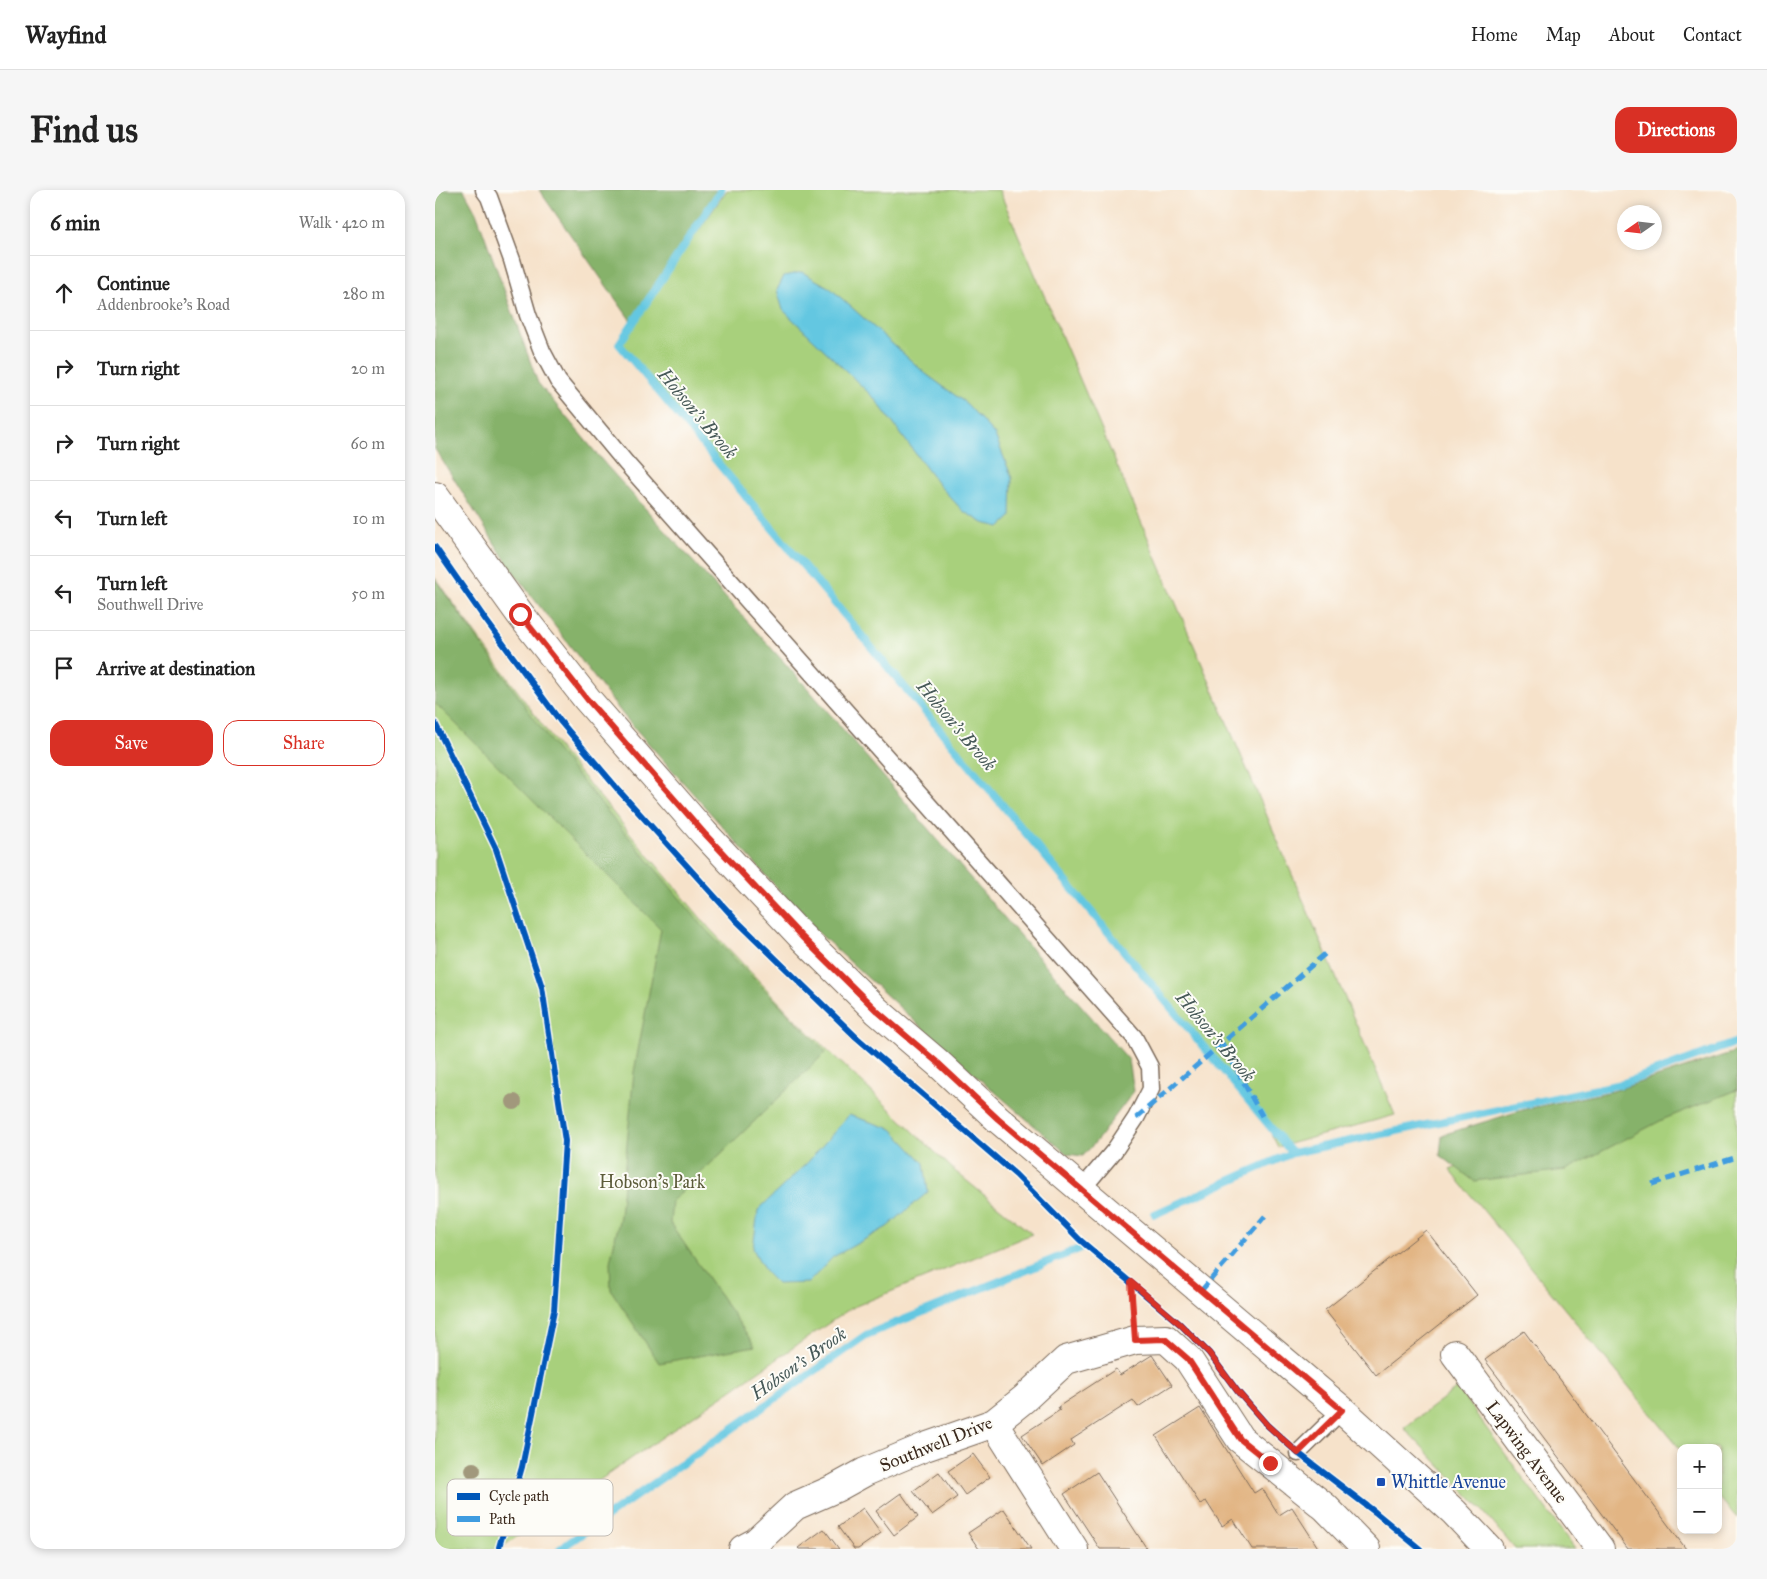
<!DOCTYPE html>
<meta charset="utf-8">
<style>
:root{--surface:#fff;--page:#f6f6f6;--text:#222;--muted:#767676;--line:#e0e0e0;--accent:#d93025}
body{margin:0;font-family:"IM FELL Great Primer",serif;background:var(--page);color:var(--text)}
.controls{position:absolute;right:15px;bottom:15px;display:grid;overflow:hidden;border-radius:10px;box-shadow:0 2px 8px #0003}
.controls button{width:45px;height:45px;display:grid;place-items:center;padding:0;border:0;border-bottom:1px solid var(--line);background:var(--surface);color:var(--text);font:25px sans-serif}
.compass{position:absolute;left:1182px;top:15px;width:45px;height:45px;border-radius:50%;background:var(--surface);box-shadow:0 2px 8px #0003;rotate:256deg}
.stop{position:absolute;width:15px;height:15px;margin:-11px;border:4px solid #d93025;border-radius:50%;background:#fff}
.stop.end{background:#d93025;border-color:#fff;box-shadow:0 1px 5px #0008}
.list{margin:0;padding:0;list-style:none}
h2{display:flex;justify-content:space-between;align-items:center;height:65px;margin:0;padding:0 20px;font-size:21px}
h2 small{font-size:16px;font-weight:400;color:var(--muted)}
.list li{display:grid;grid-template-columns:32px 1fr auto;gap:15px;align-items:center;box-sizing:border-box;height:75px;padding:0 20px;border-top:1px solid var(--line)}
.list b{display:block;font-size:19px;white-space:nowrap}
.list p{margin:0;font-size:16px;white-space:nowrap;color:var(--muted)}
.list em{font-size:16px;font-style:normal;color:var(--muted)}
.actions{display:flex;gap:10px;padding:15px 20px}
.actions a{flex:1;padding:11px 0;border:1px solid var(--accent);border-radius:15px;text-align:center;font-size:18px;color:var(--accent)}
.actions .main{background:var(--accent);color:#fff}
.icon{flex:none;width:28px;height:28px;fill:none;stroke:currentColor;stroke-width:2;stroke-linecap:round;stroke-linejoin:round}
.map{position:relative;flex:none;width:1302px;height:1359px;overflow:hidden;border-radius:15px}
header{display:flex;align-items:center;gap:30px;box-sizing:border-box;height:70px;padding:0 25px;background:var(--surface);border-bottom:1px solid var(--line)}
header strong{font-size:24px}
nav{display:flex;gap:28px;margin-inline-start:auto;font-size:18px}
.intro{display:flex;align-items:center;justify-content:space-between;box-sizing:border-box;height:120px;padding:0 30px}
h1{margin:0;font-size:35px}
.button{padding:12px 22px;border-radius:15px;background:var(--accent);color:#fff;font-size:18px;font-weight:700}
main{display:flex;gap:30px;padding:0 30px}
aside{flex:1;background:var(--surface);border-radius:15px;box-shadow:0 2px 8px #0003}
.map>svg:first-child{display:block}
</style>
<header>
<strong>Wayfind</strong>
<nav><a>Home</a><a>Map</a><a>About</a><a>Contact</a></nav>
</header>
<div class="intro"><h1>Find us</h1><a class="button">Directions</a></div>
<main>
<aside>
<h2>6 min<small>Walk · 420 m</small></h2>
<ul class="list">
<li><svg class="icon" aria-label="ahead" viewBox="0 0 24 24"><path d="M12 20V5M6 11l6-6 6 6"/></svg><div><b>Continue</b><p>Addenbrooke's Road</p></div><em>280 m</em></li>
<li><svg class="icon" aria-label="right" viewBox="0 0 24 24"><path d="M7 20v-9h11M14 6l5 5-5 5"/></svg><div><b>Turn right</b></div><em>20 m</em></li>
<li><svg class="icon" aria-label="right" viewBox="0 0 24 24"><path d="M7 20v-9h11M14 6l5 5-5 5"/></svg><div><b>Turn right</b></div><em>60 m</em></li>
<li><svg class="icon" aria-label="left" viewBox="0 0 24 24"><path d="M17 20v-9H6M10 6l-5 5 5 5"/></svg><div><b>Turn left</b></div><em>10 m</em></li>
<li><svg class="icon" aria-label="left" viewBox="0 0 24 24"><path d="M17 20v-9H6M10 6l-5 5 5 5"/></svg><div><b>Turn left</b><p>Southwell Drive</p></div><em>50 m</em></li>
<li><svg class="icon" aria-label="arrive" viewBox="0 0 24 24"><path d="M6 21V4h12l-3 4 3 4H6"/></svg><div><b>Arrive at destination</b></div></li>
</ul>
<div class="actions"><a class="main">Save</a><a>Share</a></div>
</aside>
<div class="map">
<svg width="1302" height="1359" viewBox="0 0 1302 1359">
<rect width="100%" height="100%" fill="#fdfcf7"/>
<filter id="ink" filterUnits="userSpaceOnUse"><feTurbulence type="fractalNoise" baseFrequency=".02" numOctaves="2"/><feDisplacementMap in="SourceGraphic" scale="10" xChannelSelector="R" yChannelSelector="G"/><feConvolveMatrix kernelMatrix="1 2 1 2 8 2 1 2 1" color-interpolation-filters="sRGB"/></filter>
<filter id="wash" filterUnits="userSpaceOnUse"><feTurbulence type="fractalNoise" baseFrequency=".0096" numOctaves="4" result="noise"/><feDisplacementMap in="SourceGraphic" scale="20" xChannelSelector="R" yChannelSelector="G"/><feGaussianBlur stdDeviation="1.12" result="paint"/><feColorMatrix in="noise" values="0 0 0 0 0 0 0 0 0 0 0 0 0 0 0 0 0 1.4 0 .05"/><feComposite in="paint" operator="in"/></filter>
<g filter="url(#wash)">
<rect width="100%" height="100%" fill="#f6e2ca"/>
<!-- green -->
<path fill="#a8d07b" stroke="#727d4c" d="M 292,0 L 564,0 L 960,925 L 843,957 L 827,926 L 184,154 Z
M 0,388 L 124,558 L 274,738 L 357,826 L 521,982 L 597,1044 L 416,1118 L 64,1359 L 0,1359 Z
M 1302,873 L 1302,1328 L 1283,1306 L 1283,1258 L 1246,1258 L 1246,1260 L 1015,980 L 1229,893 Z
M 1022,1198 L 1140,1359 L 1080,1359 L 1042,1314 L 969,1238 Z"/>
<!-- forest -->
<path fill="#86b26b" stroke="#606e44" d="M 0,0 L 29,0 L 41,22 L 103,193 L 171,275 L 375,501 L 586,747 L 694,870 L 699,901 L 663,949 L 648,966 L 632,964 L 509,858 L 375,735 L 189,526 L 76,379 L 0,259 Z
M 104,0 L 282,0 L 196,131 Z
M 0,389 L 120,558 L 271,740 L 391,862 L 237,1011 L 235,1033 L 320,1156 L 224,1173 L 176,1100 L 175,1072 L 185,1026 L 199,882 L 226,739 L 0,513 Z
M 1302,861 L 1302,900 L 1229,929 L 1131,980 L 1039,991 L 1005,965 L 1007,945 L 1091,919 L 1178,901 Z"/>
<!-- water -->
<path fill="#63c7e1" stroke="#4f7880" d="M 367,82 L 395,98 L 491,184 L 532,214 L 560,245 L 577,288 L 576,327 L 565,337 L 548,333 L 528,321 L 503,294 L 440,209 L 348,120 L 342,100 L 349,86 Z
M 414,925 L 457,939 L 489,973 L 493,1002 L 452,1037 L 398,1067 L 373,1093 L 342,1094 L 331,1083 L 318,1059 L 323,1020 L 373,972 Z"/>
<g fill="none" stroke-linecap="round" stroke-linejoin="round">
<!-- stream -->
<path stroke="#63c7e1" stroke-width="8" d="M 286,0 L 184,154 L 857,963 L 720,1024
M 857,963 L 1186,894 L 1302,852
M 125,1359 L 431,1145 L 644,1059"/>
</g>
<g id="blocks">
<!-- building -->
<path fill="#e2b584" d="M 991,1040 L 1042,1105 L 941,1185 L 890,1120 Z
M 1089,1141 L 1251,1359 L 1193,1359 L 1050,1170 Z
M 717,1165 L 737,1195 L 703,1217 L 698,1210 L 636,1250 L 639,1255 L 608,1276 L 587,1245 L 625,1220 L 623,1217 L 681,1179 L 685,1185 Z
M 765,1218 L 819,1303 L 827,1298 L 844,1325 L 857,1317 L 884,1359 L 817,1359 L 798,1329 L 787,1336 L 771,1311 L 765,1314 L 721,1246 Z
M 538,1264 L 555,1287 L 530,1305 L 513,1281 Z
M 504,1282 L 522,1307 L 497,1325 L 478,1301 Z
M 662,1282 L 712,1359 L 665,1359 L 629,1304 Z
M 466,1303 L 483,1327 L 459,1345 L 441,1321 Z
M 428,1318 L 446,1343 L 423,1359 L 419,1359 L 403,1337 Z
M 569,1319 L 596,1359 L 544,1359 L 533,1343 Z
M 389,1339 L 404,1359 L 364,1359 L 363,1358 Z"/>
</g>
</g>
<g filter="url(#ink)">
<use href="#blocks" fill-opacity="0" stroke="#7c6a5a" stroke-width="1"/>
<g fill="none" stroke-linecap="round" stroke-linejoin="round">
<defs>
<path id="service" d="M 49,0 L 54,7 L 77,70 L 93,125 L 107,161 L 123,191 L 191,273 L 699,847 L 715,877 L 716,899 L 701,928 L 679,961 L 646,1000
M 863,1263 L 907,1220"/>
<path id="minor" d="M 1020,1164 L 1165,1359
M 559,1233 L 639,1359
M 308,1359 L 321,1352 L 360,1316 L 401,1298 L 430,1282 L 490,1257 L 559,1233 L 589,1209 L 631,1170 L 700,1150 L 731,1149 L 753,1169 L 805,1249 L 890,1317 L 931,1359"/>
<path id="tertiary" d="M 0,306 L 85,424 L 152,509 L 269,643 L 367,747 L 442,821 L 503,873 L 563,929 L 907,1220 L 1019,1322 L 1054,1359"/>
</defs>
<!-- service casing -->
<use href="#service" stroke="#7c6a5a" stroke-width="19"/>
<!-- minor casing -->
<use href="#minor" stroke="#7c6a5a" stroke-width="30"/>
<!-- tertiary casing -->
<use href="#tertiary" stroke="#7c6a5a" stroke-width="30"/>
<!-- service -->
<use href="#service" stroke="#fff" stroke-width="16"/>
<!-- minor -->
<use href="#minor" stroke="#fff" stroke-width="28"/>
<!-- tertiary -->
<use href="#tertiary" stroke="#fff" stroke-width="28"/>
<!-- quiet -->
<path stroke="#3f9ce0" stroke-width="5" stroke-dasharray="10 5" stroke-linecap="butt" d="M 787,853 L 827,926
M 701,928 L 891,763
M 1217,994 L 1302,967
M 766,1101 L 830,1026"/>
<defs>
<path id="cycleway" d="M 0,357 L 50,429 L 125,531 L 186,603 L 301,730 L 421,847 L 581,985 L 645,1050 L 745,1134 L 774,1163 L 803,1202 L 832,1235 L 863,1263 L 940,1322 L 985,1359
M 0,533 L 61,659 L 107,797 L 130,951 L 119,1121 L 87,1277 L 64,1357"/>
</defs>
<!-- cycleway casing -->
<use href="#cycleway" stroke="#fdfcf7" stroke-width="9"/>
<!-- cycleway -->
<use href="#cycleway" stroke="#0057b8" stroke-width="6"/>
</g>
<!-- trees -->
<g fill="#a1987b">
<circle cx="79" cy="912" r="8"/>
<circle cx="38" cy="1280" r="8"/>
</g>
</g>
<g fill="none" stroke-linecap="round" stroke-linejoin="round" filter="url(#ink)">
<!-- route -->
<path stroke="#d93025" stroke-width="6" d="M 85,424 L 152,509 L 269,643 L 367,747 L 442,821 L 503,873 L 563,929 L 907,1220 L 863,1263 L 832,1235 L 803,1202 L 774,1163 L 745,1134 L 696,1092 L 700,1150 L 730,1149 L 753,1169 L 805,1249 L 835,1273"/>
</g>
<!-- markers -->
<rect fill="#1a4fb4" stroke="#fdfcf7" stroke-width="2" x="941" y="1287" width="10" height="10" rx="2.5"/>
<g text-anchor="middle" stroke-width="4" stroke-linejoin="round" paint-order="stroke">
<!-- park labels -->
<g font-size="18" fill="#5c5c3a" stroke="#fdfcf7">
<text x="217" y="998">Hobson's Park</text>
</g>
<!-- street labels -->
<g font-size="18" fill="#3b2a1e" stroke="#fdfcf7">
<text transform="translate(501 1254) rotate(-22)" y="6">Southwell Drive</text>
<text transform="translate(1092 1262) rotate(53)" y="6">Lapwing Avenue</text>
</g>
<!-- transit labels -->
<g font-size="18" fill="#164399" stroke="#fdfcf7" text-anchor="start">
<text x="956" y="1298">Whittle Avenue</text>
</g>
<!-- water labels -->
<g font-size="19" font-style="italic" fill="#475958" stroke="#fdfcf7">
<text transform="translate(263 223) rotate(50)" y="7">Hobson's Brook</text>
<text transform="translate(522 535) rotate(50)" y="7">Hobson's Brook</text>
<text transform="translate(781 846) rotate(50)" y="7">Hobson's Brook</text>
<text transform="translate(363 1173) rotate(-35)" y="7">Hobson's Brook</text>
</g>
</g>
<!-- legend -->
<rect x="12" y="1289" width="166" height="57" rx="8" fill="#fdfcf7" stroke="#c3bdb6" stroke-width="1"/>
<rect x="22" y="1303" width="23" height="7" fill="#0057b8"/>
<rect x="22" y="1326" width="23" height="6" fill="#3f9ce0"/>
<g font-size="14" fill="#3b2a1e">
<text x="54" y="1311">Cycle path</text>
<text x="54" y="1334">Path</text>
</g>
</svg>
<div class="controls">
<button>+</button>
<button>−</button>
</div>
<svg class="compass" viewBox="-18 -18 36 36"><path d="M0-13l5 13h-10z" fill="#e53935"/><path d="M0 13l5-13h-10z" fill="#767676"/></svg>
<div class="stop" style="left:85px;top:424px"></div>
<div class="stop end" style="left:835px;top:1273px"></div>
</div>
</main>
